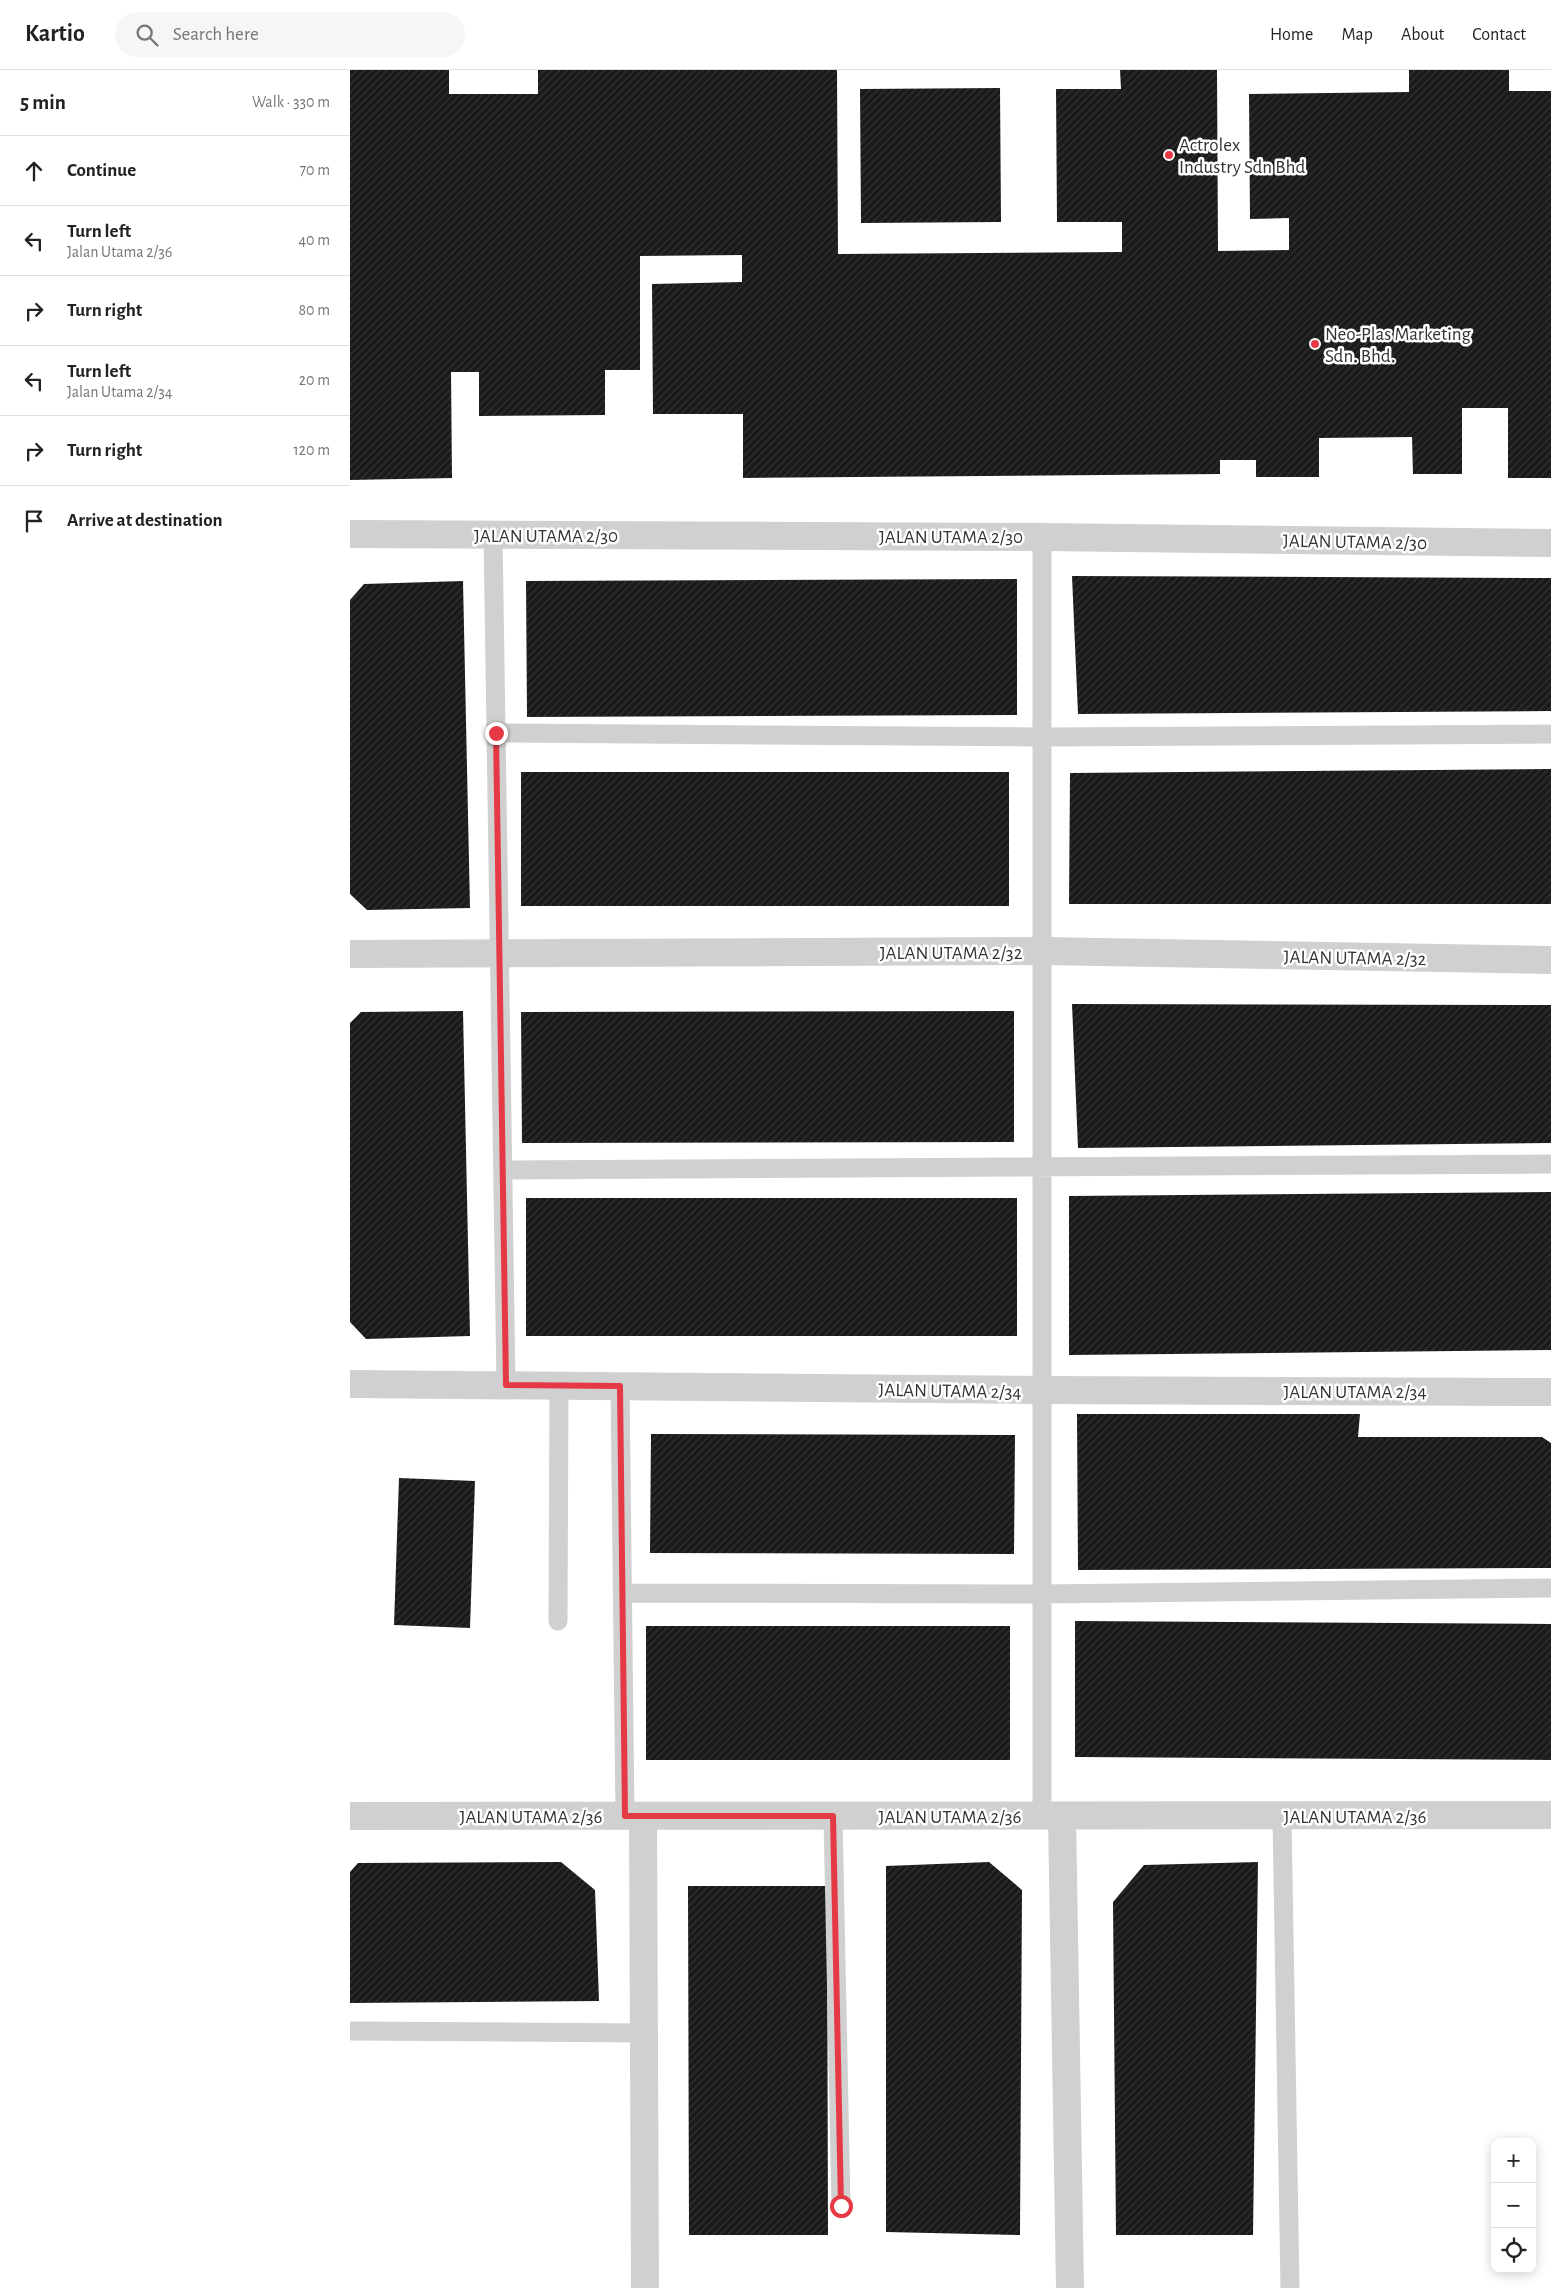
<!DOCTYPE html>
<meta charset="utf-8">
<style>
:root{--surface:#fff;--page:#f6f6f6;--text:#222;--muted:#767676;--line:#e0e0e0}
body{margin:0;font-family:"Alegreya Sans",sans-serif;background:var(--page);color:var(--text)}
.controls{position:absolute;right:15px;bottom:15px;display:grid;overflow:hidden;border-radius:10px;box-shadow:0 2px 12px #0003}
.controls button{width:45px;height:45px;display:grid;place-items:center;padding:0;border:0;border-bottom:1px solid var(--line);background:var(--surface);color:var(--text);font:25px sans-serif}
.stop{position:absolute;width:15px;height:15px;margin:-11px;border:4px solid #e63946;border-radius:50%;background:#fff}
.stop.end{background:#e63946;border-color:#fff;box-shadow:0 1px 5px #0008}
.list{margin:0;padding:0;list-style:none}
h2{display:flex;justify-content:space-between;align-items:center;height:65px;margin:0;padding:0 20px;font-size:21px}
h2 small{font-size:16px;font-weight:400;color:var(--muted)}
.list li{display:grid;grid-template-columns:32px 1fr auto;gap:15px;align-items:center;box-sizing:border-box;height:70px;padding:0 20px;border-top:1px solid var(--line)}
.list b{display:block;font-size:19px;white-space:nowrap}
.list p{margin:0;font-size:16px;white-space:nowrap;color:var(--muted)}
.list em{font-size:16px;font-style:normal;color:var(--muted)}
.icon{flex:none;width:28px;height:28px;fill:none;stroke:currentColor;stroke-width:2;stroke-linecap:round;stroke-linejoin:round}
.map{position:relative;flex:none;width:1201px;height:2218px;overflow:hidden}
header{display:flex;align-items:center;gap:30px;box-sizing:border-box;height:70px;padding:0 25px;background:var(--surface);border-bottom:1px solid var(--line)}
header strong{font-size:24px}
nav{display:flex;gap:28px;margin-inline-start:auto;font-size:18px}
.search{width:350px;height:45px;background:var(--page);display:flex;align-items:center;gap:12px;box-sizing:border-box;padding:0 18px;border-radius:28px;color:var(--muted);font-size:19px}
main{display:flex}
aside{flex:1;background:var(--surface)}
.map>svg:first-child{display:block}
</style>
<header>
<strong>Kartio</strong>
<div class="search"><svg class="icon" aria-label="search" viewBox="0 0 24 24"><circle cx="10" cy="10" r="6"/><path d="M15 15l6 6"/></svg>Search here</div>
<nav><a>Home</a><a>Map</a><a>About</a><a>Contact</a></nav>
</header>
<main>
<aside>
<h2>5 min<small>Walk · 330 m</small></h2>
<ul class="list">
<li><svg class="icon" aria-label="ahead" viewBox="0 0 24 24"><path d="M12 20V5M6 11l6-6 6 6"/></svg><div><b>Continue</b></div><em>70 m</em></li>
<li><svg class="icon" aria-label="left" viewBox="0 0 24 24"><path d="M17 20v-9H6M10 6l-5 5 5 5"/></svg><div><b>Turn left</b><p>Jalan Utama 2/36</p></div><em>40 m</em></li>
<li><svg class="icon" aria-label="right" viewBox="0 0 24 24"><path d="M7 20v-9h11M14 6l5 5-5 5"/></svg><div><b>Turn right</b></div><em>80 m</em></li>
<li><svg class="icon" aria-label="left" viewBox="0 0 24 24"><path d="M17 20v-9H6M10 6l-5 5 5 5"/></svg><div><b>Turn left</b><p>Jalan Utama 2/34</p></div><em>20 m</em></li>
<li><svg class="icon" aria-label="right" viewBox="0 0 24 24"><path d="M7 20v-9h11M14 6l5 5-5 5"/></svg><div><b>Turn right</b></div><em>120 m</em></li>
<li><svg class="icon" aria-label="arrive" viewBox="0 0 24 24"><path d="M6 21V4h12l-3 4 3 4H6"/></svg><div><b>Arrive at destination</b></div></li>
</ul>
</aside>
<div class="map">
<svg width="1201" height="2218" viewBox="0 0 1201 2218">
<defs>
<pattern id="building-hatch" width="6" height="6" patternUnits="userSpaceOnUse" patternTransform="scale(1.25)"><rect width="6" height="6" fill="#1a1a1a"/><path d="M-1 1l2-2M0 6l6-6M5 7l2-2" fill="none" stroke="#333"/></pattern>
</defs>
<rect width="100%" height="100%" fill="#fff"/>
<!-- building -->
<path fill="url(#building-hatch)" d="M 0,0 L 99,0 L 99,24 L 188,24 L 188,0 L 487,0 L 488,184 L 772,182 L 772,152 L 707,152 L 706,19 L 771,19 L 770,0 L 867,0 L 868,181 L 939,180 L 939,148 L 900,149 L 899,24 L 1059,22 L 1059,0 L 1159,0 L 1159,21 L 1201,21 L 1201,408 L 1158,408 L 1158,338 L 1112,338 L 1112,404 L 1063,404 L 1062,367 L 969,368 L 969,407 L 906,407 L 906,390 L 870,390 L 870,404 L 393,408 L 393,344 L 303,344 L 302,214 L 392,212 L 392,185 L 290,186 L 290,300 L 255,300 L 255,345 L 129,346 L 129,302 L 101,302 L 102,408 L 0,410 Z
M 650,18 L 651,152 L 511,153 L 510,19 Z
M 722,506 L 1201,508 L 1201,641 L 728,644 Z
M 667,509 L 667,645 L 177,647 L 176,511 Z
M 113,511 L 120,838 L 17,840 L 0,824 L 0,530 L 14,514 Z
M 1201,699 L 1201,834 L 719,834 L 720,703 Z
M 171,702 L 659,702 L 659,836 L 171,836 Z
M 722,934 L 1201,935 L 1201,1073 L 728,1078 Z
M 113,941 L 120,1266 L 16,1269 L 0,1252 L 0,953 L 11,942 Z
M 664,941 L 664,1072 L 172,1073 L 171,942 Z
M 1201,1122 L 1201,1280 L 719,1285 L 719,1126 Z
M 176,1128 L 667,1128 L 667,1266 L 176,1266 Z
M 727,1344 L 1010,1344 L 1008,1367 L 1192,1367 L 1201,1373 L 1201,1498 L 728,1500 Z
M 301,1364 L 665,1365 L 664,1484 L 300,1483 Z
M 49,1408 L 125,1411 L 120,1558 L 44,1555 Z
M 725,1551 L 1201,1554 L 1201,1690 L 725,1687 Z
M 296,1556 L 660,1556 L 660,1690 L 296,1690 Z
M 211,1792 L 245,1820 L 249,1931 L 0,1933 L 0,1802 L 8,1793 Z
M 639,1792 L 672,1820 L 670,2165 L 536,2162 L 536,1796 Z
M 908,1792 L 903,2165 L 766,2165 L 763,1832 L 794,1795 Z
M 338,1816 L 477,1816 L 478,2165 L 339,2165 Z"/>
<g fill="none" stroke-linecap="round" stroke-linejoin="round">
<!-- service -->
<path stroke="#d0d0d0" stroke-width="19" d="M 143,464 L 156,1315
M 692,467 L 692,1746
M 146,663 L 692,667 L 1201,664
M 153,1100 L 1201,1094
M 270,1316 L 275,1746
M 273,1523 L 692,1524 L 1201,1518
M 208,1551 L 209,1316
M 483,1746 L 491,2136
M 932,1747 L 940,2218
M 0,1961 L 294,1963"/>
<!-- minor -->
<path stroke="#d0d0d0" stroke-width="28" d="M 0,464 L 692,467 L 1201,473
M 0,884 L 692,881 L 1201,890
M 0,1314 L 692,1320 L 1201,1322
M 0,1746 L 1201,1745
M 293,1746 L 295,2218
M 712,1746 L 720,2218"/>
</g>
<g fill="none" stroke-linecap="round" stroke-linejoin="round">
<!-- route -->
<path stroke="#e63946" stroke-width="6" d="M 146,663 L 156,1315 L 270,1316 L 275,1746 L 483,1746 L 491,2136"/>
</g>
<!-- markers -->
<g fill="#e63946" stroke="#fff" stroke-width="2">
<circle cx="819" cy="85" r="5"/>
<circle cx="965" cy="274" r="5"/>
</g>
<g text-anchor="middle" stroke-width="5" stroke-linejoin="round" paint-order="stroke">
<!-- poi labels -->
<g font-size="19" fill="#333" stroke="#fff" text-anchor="start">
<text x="829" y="81">Actrolex<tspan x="829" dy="22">Industry Sdn Bhd</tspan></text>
<text x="975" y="270">Neo-Plas Marketing<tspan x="975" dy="22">Sdn. Bhd.</tspan></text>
</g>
<!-- street labels -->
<g font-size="19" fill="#333" stroke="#fff">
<text x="196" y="472">JALAN UTAMA 2/30</text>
<text x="601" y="473">JALAN UTAMA 2/30</text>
<text transform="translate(1005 471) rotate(1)" y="7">JALAN UTAMA 2/30</text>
<text x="601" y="889">JALAN UTAMA 2/32</text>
<text transform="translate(1005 887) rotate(1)" y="7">JALAN UTAMA 2/32</text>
<text transform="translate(600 1320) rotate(1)" y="7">JALAN UTAMA 2/34</text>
<text x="1005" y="1328">JALAN UTAMA 2/34</text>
<text x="181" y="1753">JALAN UTAMA 2/36</text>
<text x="600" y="1753">JALAN UTAMA 2/36</text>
<text x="1005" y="1753">JALAN UTAMA 2/36</text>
</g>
</g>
</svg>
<div class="controls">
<button>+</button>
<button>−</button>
<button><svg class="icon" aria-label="locate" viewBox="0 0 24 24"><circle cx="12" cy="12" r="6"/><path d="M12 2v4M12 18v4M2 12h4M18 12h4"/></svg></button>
</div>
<div class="stop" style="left:491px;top:2136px"></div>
<div class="stop end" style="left:146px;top:663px"></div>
</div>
</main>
